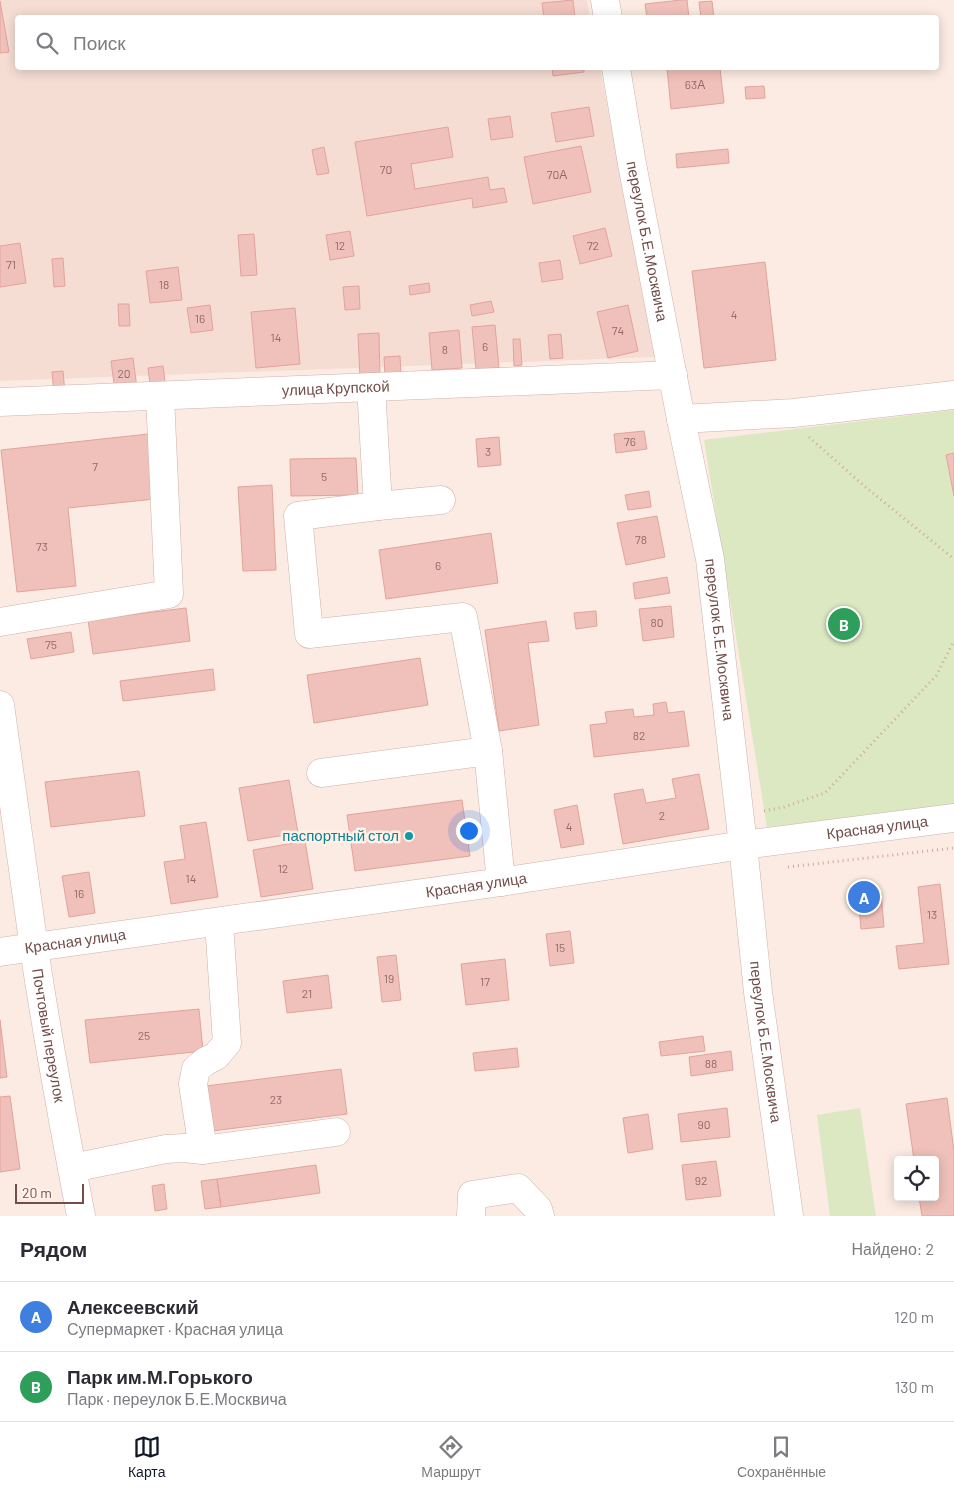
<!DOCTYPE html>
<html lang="ru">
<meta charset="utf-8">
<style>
:root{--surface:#fff;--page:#f2f2f3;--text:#2b2b33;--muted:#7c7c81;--line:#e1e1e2;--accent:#111827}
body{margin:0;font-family:Barlow,sans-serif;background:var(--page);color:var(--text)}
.controls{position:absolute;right:15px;bottom:15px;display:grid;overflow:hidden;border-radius:5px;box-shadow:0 2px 12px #0003}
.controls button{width:45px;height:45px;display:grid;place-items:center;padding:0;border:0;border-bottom:1px solid var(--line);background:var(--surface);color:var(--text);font:25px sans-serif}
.scale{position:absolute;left:15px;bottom:12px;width:69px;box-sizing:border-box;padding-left:5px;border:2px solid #724d49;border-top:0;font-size:14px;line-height:18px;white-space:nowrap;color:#724d49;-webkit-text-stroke:4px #fff0e8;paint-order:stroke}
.you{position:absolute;left:468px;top:830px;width:18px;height:18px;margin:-12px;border:4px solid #fff;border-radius:50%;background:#1a73e8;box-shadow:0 0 0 8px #1a73e833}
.badge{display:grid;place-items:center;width:32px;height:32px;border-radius:50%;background:var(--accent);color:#fff;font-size:16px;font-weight:700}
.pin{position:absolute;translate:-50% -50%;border:2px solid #fff;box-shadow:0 1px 5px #0006}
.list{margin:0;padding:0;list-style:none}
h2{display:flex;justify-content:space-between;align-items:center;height:65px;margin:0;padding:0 20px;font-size:21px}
h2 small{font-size:16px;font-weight:400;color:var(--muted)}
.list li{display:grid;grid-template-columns:32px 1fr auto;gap:15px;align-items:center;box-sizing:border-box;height:70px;padding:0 20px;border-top:1px solid var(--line)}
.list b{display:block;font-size:19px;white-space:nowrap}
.list p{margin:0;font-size:16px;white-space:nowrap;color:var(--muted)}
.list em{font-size:16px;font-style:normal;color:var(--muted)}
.icon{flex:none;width:28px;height:28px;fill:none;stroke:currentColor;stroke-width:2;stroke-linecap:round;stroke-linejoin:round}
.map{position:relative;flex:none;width:954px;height:1216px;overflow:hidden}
.search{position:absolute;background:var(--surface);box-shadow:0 2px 12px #0003;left:15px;right:15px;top:15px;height:55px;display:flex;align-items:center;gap:12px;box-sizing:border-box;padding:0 18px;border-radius:5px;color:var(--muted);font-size:19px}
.sheet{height:205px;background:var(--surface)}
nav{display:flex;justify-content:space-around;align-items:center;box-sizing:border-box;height:70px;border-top:1px solid var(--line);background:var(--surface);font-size:14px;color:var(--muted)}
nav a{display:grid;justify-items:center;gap:2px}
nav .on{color:var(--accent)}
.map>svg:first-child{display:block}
</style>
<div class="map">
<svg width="954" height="1216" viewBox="0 0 954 1216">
<rect width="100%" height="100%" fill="#fbebe2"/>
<!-- residential -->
<path fill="#f5ddd4" d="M 0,0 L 587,0 L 590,17 L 18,18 L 18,68 L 600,68 L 655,357 L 0,381 Z"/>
<!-- green -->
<path fill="#dbe8c1" d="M 954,410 L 954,808 L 767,827 L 704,440 Z
M 860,1108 L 876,1216 L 830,1216 L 817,1115 Z"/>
<!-- building -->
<path fill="#f0c1ba" stroke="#e2a39b" d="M 573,0 L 575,18 L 544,18 L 542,3 Z
M 681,0 L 687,0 L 689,18 L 647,18 L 645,4 Z
M 0,1 L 9,52 L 0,53 Z
M 712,1 L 714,18 L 701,18 L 699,2 Z
M 552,68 L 584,68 L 584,72 L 553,76 Z
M 667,68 L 720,68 L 724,103 L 671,109 Z
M 764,86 L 765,98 L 746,99 L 745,87 Z
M 589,107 L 594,136 L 556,142 L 551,113 Z
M 510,116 L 513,137 L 491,140 L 488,119 Z
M 448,127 L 453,157 L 411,164 L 415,189 L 488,177 L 490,190 L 504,188 L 507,202 L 473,208 L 472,198 L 367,216 L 355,142 Z
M 581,146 L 591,192 L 533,204 L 524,157 Z
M 324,147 L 329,173 L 317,175 L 312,150 Z
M 728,149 L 729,163 L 677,168 L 676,154 Z
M 605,228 L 612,256 L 580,264 L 573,236 Z
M 350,231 L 354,256 L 330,260 L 326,235 Z
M 254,234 L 257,275 L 241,276 L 238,235 Z
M 20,243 L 26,283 L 0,287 L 0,246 Z
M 63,258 L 65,286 L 54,287 L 52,259 Z
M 560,260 L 563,279 L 542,282 L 539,263 Z
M 765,262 L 776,360 L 704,368 L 692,271 Z
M 178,267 L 182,300 L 150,303 L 146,271 Z
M 429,283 L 430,292 L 410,295 L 409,286 Z
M 359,286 L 360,309 L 345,310 L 343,287 Z
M 491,301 L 494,312 L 472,316 L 470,305 Z
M 118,304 L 129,304 L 130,326 L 119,326 Z
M 210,305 L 213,330 L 191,333 L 187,308 Z
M 628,305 L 638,351 L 608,358 L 597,312 Z
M 295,308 L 300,364 L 256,368 L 251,312 Z
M 495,325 L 499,368 L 476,369 L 472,327 Z
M 459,330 L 462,368 L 432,370 L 429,333 Z
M 379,333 L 380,379 L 360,379 L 358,334 Z
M 561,334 L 563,358 L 550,359 L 548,335 Z
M 513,339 L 520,339 L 522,365 L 514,366 Z
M 400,356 L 401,375 L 385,376 L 384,357 Z
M 133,358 L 137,388 L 115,391 L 111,361 Z
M 163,366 L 166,390 L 151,392 L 148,368 Z
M 63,371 L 65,393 L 54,394 L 52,372 Z
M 644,431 L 647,449 L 616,453 L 614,434 Z
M 148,434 L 155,499 L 68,508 L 76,586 L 17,592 L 1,450 Z
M 499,437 L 501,465 L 478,467 L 476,439 Z
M 954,453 L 954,496 L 946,455 Z
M 356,458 L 358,495 L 291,496 L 290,459 Z
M 272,485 L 276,570 L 243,571 L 238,487 Z
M 649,491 L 651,507 L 628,510 L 625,495 Z
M 657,516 L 665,557 L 626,565 L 617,523 Z
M 491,533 L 498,583 L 386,599 L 379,550 Z
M 667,577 L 670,593 L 635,599 L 633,583 Z
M 671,606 L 674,637 L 643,641 L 639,609 Z
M 186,608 L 190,641 L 93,654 L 88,620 Z
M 596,611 L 597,626 L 576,629 L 574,613 Z
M 546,621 L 549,641 L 528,643 L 539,725 L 499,731 L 485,630 Z
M 71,632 L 74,652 L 31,659 L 27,639 Z
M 420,658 L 428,705 L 314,723 L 307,675 Z
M 213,669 L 215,690 L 123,701 L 120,681 Z
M 666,702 L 668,713 L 684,711 L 689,746 L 594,757 L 590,725 L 607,723 L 605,712 L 633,709 L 634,717 L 654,715 L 653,704 Z
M 139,771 L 145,816 L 51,827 L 45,782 Z
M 699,774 L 709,829 L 623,844 L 614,794 L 643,789 L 646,803 L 676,798 L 672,779 Z
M 289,780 L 298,833 L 248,841 L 239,788 Z
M 462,800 L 470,856 L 355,871 L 347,815 Z
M 577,805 L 584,844 L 561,848 L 554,810 Z
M 206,822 L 218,897 L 171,904 L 164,862 L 185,859 L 180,826 Z
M 305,841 L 313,889 L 261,897 L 253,850 Z
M 89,872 L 95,913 L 69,917 L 62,876 Z
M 940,884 L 949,964 L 899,969 L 896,946 L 924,943 L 918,887 Z
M 881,892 L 884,927 L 861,929 L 858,894 Z
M 570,931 L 574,963 L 550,966 L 546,934 Z
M 396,955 L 401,1000 L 382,1002 L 377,957 Z
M 505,959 L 509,1000 L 466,1005 L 461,964 Z
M 328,975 L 332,1008 L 287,1013 L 283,981 Z
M 199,1009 L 203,1051 L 90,1063 L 85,1020 Z
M 0,1020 L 7,1077 L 0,1078 Z
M 703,1036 L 705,1051 L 661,1056 L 659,1042 Z
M 517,1048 L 519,1067 L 475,1071 L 473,1053 Z
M 731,1051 L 733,1070 L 691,1076 L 689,1057 Z
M 341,1069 L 347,1114 L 212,1131 L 206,1086 Z
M 10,1096 L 20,1169 L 0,1172 L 0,1097 Z
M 947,1098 L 954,1151 L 954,1216 L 922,1216 L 919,1197 L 935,1197 L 935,1160 L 914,1160 L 906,1104 Z
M 727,1108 L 730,1137 L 681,1142 L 678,1114 Z
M 648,1114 L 653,1149 L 628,1153 L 623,1118 Z
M 716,1161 L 721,1196 L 686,1200 L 682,1165 Z
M 316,1165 L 320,1193 L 221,1207 L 217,1179 Z
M 217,1179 L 221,1207 L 205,1209 L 201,1181 Z
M 164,1184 L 167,1209 L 155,1211 L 152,1186 Z"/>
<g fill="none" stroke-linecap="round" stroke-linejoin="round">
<defs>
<g id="minor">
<path d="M 605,0 L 608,18"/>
<path id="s1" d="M 616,68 L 632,164 L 681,419 L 710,559 L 743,845 L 758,992 L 789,1216"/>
<path d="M 371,387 L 378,506 L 298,516 L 309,634 L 463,617 L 488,751 L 501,882"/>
<path id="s2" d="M 0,402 L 673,375"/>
<path d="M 681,419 L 794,413 L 954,395"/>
<path d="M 378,506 L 441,500"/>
<path d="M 0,622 L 169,594 L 160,396"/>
<path id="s3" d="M 0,705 C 12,786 22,867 34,948 C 47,1038 64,1127 81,1216"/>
<path d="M 321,773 L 488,751"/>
<path d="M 219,922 L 227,1043 L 216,1056 L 206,1061 L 196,1069 L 193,1084 L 203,1150 L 336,1132"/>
<path id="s4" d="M 0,952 L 501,882 L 743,845 L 954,818"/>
<path d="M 72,1168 L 166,1149 L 184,1148 L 203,1150"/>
<path d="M 471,1216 L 472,1195 L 518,1188 L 538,1209 L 540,1216"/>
</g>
</defs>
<!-- minor casing -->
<use href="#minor" stroke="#ceb2ac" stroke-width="29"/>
<!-- path -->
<path stroke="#d4a59e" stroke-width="3" stroke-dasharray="1 4" stroke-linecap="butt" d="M 809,437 L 863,485 L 954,559
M 764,811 L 784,807 L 825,793 L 936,676 L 954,641
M 788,867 L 954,848"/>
<!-- minor -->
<use href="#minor" stroke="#fff" stroke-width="28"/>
</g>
<!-- markers -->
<circle fill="#0f9aa8" stroke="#fff0e8" stroke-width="2" cx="409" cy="836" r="5"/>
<g text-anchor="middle" stroke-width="5" stroke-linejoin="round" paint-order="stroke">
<!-- number labels -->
<g font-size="12" fill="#926a65">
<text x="695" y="89">63А</text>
<text x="386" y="174">70</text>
<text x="557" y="179">70А</text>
<text x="340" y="250">12</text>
<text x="593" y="250">72</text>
<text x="11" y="269">71</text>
<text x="164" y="289">18</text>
<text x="734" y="319">4</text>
<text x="200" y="323">16</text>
<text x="618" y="335">74</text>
<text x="276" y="342">14</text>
<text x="485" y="351">6</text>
<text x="445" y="354">8</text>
<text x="124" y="378">20</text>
<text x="630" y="446">76</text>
<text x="488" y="456">3</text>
<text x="95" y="471">7</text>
<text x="324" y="481">5</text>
<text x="641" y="544">78</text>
<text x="42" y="551">73</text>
<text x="438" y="570">6</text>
<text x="657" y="627">80</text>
<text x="51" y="649">75</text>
<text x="639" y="740">82</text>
<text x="662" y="820">2</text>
<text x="569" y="831">4</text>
<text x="283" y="873">12</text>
<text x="191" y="883">14</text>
<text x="79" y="898">16</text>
<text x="932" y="919">13</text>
<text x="560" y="952">15</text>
<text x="389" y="983">19</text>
<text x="485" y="986">17</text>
<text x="307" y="998">21</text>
<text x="144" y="1040">25</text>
<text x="711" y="1068">88</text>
<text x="276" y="1104">23</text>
<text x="704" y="1129">90</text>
<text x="701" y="1185">92</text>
</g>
<!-- street labels -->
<g font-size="15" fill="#724d49" stroke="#fff0e8">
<text dy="5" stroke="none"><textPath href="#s1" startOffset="176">переулок Б.Е.Москвича</textPath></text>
<text dy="5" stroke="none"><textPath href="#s2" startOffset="336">улица Крупской</textPath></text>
<text dy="5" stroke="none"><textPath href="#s1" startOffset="581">переулок Б.Е.Москвича</textPath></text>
<text dy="5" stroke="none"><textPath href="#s4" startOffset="886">Красная улица</textPath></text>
<text dy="5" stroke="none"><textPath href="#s4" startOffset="481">Красная улица</textPath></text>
<text dy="5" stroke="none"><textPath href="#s4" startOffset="76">Красная улица</textPath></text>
<text dy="5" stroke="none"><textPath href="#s3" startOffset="334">Почтовый переулок</textPath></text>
<text dy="5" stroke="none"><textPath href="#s1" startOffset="986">переулок Б.Е.Москвича</textPath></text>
</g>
<!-- culture labels -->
<g font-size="15" fill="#0d838f" stroke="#fff0e8" text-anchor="end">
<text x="399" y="841">паспортный стол</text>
</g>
</g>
</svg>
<div class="controls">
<button><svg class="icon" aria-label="locate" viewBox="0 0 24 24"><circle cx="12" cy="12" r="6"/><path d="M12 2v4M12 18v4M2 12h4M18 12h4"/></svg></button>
</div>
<div class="scale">20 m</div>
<div class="you"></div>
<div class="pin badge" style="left:864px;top:897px;background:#3f7fe0">A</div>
<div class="pin badge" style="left:844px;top:624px;background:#2e9e5b">B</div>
<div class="search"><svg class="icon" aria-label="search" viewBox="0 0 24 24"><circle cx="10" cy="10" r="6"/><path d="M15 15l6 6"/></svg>Поиск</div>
</div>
<section class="sheet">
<h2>Рядом<small>Найдено: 2</small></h2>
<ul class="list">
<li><span class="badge" style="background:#3f7fe0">A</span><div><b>Алексеевский</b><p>Супермаркет · Красная улица</p></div><em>120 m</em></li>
<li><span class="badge" style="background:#2e9e5b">B</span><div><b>Парк им.М.Горького</b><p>Парк · переулок Б.Е.Москвича</p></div><em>130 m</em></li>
</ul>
</section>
<nav>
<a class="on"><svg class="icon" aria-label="map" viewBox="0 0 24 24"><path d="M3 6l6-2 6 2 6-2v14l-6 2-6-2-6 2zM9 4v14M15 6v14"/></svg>Карта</a>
<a><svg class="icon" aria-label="directions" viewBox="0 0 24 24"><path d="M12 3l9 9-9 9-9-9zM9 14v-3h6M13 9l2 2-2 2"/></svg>Маршрут</a>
<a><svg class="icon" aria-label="saved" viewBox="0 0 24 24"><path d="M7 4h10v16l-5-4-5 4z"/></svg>Сохранённые</a>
</nav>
